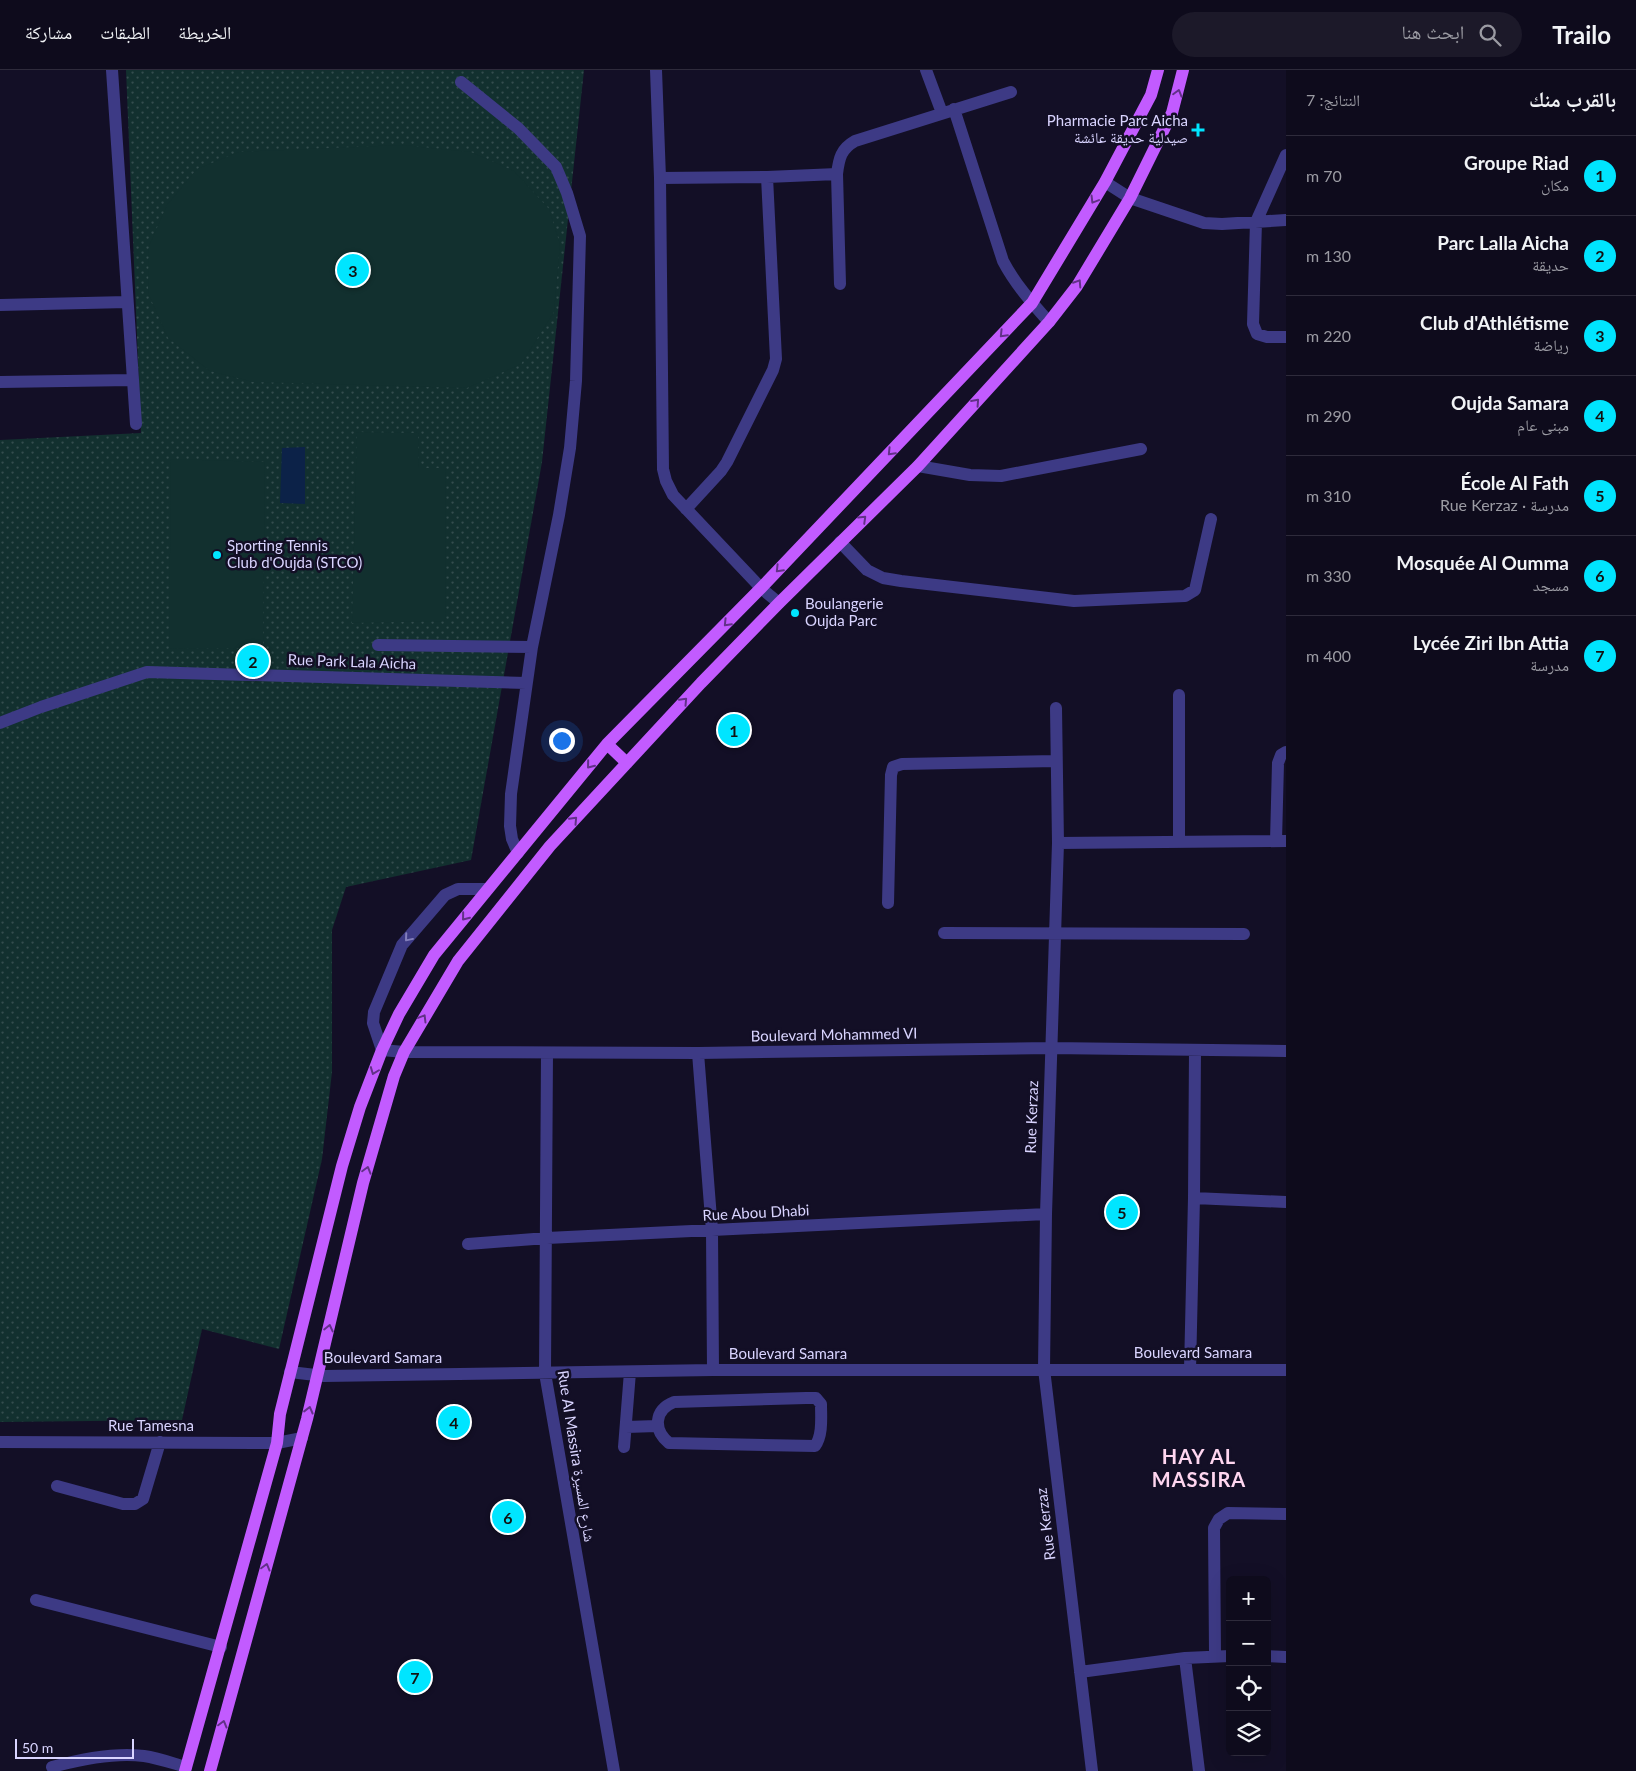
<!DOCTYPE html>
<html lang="ar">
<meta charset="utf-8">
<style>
:root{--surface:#0e0b1c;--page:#1c1929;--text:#f1f3f6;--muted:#9b9ba3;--line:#2e2b3b;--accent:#00e5ff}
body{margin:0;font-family:Lato,"Noto Naskh Arabic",sans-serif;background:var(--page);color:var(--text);direction:rtl}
.controls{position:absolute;right:15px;bottom:15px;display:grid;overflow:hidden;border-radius:8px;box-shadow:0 5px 20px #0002}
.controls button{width:45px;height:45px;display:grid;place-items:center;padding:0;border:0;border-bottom:1px solid var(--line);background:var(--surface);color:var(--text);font:25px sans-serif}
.scale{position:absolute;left:15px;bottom:12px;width:119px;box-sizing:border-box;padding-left:5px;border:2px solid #d9d4ff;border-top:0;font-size:14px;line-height:18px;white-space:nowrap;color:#d9d4ff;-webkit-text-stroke:4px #130f26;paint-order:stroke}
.you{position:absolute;left:561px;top:670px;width:18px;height:18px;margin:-12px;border:4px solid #fff;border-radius:50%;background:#1a73e8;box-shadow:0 0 0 8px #1a73e833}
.badge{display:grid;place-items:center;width:32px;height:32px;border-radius:50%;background:var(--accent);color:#111;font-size:16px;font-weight:700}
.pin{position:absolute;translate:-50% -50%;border:2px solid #fff;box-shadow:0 1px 5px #0006}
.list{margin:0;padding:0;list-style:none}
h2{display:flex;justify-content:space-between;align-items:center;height:65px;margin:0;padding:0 20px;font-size:21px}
h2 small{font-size:16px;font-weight:400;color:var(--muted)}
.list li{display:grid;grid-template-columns:32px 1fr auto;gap:15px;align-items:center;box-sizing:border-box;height:80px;padding:0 20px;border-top:1px solid var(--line)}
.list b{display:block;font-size:19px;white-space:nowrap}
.list p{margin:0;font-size:16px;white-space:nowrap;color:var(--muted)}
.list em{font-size:16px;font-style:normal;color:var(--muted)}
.icon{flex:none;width:28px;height:28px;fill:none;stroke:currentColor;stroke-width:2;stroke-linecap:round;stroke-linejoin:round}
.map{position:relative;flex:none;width:1286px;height:1701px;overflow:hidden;direction:ltr}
header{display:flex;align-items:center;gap:30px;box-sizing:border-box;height:70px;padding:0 25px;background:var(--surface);border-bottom:1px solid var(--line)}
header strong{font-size:24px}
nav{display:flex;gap:28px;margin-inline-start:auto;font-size:18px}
.search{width:350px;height:45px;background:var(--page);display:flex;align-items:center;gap:12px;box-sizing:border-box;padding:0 18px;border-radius:28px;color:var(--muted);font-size:19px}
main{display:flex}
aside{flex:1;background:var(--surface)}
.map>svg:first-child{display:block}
</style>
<header>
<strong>Trailo</strong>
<div class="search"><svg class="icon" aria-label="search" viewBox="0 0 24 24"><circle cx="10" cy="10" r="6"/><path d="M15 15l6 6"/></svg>ابحث هنا</div>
<nav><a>الخريطة</a><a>الطبقات</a><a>مشاركة</a></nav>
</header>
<main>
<aside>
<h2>بالقرب منك<small>النتائج: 7</small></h2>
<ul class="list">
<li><span class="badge">1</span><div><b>Groupe Riad</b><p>مكان</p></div><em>70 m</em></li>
<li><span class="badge">2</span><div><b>Parc Lalla Aicha</b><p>حديقة</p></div><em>130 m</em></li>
<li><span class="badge">3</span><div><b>Club d'Athlétisme</b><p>رياضة</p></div><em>220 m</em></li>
<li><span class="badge">4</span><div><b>Oujda Samara</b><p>مبنى عام</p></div><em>290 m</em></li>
<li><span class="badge">5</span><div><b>École Al Fath</b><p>مدرسة · Rue Kerzaz</p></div><em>310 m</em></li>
<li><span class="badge">6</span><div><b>Mosquée Al Oumma</b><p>مسجد</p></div><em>330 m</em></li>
<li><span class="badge">7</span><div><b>Lycée Ziri Ibn Attia</b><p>مدرسة</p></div><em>400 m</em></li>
</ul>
</aside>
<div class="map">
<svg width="1286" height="1701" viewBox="0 0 1286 1701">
<defs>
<pattern id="grass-dots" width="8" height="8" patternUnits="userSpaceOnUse" patternTransform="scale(1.25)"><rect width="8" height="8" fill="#12302f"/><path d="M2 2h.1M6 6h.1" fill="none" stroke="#344d4e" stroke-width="1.8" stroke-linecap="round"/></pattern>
</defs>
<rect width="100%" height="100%" fill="#130f26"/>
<!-- grass -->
<path fill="url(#grass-dots)" d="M 126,0 L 584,0 L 542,392 L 471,790 L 346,817 L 332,860 L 332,1002 L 322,1089 L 279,1279 L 202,1259 L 182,1350 L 0,1352 L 0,370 L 141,363 Z"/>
<!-- garden -->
<path fill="#12302f" d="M 402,75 L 471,82 L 514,101 L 549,139 L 560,174 L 554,242 L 521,294 L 467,318 L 253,312 L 210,301 L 168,268 L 148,223 L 149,176 L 167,135 L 197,99 L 239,82 Z
M 357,362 L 418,363 L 419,398 L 446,398 L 445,551 L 352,553 Z
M 171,389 L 265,392 L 263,578 L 169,579 Z"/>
<!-- water -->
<path fill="#0c2248" d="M 305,377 L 305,434 L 280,433 L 282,378 Z"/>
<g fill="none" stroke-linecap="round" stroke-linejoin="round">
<!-- minor -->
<path stroke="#3d3a85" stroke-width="12" d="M 112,0 L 136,354
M 656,0 L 660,108 L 663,399 L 666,411 L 673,425 L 761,518 L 779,533
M 926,0 L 942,43
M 461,12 L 518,58 L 556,97 L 567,123 L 580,166 L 576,311 L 570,378 L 559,445 L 532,577 L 511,724 L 510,756 L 512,769 L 518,783
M 954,39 L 1003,191 C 1015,214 1032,233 1049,252
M 1286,85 L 1256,152 L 1253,254 L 1257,264 L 1267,267 L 1286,267
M 837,104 L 840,214
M 660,108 L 767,107 L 837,104 C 839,88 841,79 855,71 L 1011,22
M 1105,112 L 1130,128 L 1204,153 L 1222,154 L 1286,150
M 0,235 L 127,232
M 0,312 L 132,310
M 918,396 L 970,405 L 1001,406 L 1141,379
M 686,439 L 721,401 L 727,392 L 773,300 L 776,289 L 767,107
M 840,472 L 867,500 L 883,508 L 901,511 L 1074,531 L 1185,526 L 1195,520 L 1211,449
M 378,575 L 532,577
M 1056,638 L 1058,773 L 1046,1144 L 1044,1299 L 1092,1701
M 0,653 L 41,637 L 147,602 L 526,613
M 1179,771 L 1179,625
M 1276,771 L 1278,693 L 1281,685 L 1286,682
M 1058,773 L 1286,771
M 487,819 L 458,819 L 445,825 L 402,875 L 374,942 L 373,953 L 382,980 L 404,982 L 698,983 L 1050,978 L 1286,981
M 888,833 L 891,705 L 893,697 L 902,694 L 1056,691
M 944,863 L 1244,864
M 547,983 L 545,1303 L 614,1701
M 698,983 L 712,1161 L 713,1300
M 1194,1128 L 1286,1132
M 468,1174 L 547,1168 L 1046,1144
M 1190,1300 L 1194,1128 L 1195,980
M 290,1302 L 324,1306 L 713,1300 L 1286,1300
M 806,1328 L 816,1328 L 821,1334 C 821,1347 823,1365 815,1376 L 669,1373 C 653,1360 654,1340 674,1332 Z
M 626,1357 L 657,1356
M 0,1372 L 277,1373 L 302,1368
M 624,1377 L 630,1302
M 57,1416 L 123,1434 L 135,1434 L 143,1429 L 160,1372
M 36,1530 L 221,1577
M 1215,1585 L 1214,1458 L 1219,1449 L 1228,1443 L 1286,1444
M 1267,1586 L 1286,1587
M 1185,1588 L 1199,1701
M 1080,1602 L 1185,1588 L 1230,1586
M 52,1697 C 81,1689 114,1682 144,1686 C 158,1688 172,1693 186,1697"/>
<!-- major -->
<path stroke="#c25bff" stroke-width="12" d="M 607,674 L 627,693
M 185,1701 L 277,1373 L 280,1344 L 342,1096 L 360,1037 L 382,980 L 399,944 L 434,885 L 607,674 L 761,518 L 1032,233 L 1105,112 L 1151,25 L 1158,0
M 210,1701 L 307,1349 L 363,1113 L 394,1006 L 404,982 L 458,891 L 550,776 L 701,613 L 779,533 L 918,396 L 1049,252 L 1077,216 L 1130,128 L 1172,43 L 1183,0"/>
</g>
<!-- one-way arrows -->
<defs><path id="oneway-chevron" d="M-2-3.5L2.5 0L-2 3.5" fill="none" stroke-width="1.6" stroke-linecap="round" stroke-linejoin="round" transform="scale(1.25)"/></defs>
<g stroke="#623188">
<use href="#oneway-chevron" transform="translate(1178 23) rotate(-74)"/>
<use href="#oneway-chevron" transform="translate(1094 130) rotate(121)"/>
<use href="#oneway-chevron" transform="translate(1078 213) rotate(-57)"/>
<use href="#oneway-chevron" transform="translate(1003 264) rotate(134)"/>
<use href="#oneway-chevron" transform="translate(976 332) rotate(-48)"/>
<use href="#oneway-chevron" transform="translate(891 382) rotate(134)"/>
<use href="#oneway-chevron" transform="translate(863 449) rotate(-44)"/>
<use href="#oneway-chevron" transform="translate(779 499) rotate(134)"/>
<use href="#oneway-chevron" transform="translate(727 553) rotate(134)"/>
<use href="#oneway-chevron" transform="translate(684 631) rotate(-47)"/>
<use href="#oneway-chevron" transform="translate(590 695) rotate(129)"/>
<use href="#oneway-chevron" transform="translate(574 750) rotate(-47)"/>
<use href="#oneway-chevron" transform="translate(465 847) rotate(129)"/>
<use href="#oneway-chevron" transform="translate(423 948) rotate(-59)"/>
<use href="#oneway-chevron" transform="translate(374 1001) rotate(111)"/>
<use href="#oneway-chevron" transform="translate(367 1100) rotate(-74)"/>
<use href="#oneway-chevron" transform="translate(329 1258) rotate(-77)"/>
<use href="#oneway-chevron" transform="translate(309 1340) rotate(-76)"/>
<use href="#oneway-chevron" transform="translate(266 1497) rotate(-75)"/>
<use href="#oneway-chevron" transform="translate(223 1654) rotate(-75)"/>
</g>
<use stroke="#837fbc" href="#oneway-chevron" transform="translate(408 868) rotate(130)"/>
<!-- markers -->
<g fill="#00e5ff" stroke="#130f26" stroke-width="2">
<path d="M1195.5 52.5h5v5h5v5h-5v5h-5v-5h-5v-5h5z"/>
<circle cx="217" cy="485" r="5"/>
<circle cx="795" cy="543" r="5"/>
</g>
<g text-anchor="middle" stroke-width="5" stroke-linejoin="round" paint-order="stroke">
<!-- poi labels -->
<g font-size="15" fill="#d9d4ff" stroke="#130f26" text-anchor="start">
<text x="1188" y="56" text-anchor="end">Pharmacie Parc Aicha<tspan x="1188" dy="17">صيدلية حديقة عائشة</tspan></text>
<text x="227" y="481">Sporting Tennis<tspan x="227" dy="17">Club d'Oujda (STCO)</tspan></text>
<text x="805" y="539">Boulangerie<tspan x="805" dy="17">Oujda Parc</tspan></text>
</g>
<!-- street labels -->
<g font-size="15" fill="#d9d4ff" stroke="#130f26">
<text transform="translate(352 592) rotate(2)" y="5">Rue Park Lala Aicha</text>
<text transform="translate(834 965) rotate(-1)" y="5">Boulevard Mohammed VI</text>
<text transform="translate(1032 1047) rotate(-88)" y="5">Rue Kerzaz</text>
<text transform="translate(756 1143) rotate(-3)" y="5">Rue Abou Dhabi</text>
<text x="1193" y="1288">Boulevard Samara</text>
<text x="788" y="1289">Boulevard Samara</text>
<text x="383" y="1293">Boulevard Samara</text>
<text x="151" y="1361">Rue Tamesna</text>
<text transform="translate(576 1386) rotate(81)" y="5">Rue Al Massira شارع المسيرة</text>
<text transform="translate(1046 1454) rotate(-97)" y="5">Rue Kerzaz</text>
</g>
<!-- district labels -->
<g font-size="20" font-weight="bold" letter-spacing="1" fill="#ffd6f0" stroke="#130f26">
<text x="1199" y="1394">HAY AL<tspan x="1199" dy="23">MASSIRA</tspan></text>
</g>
</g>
</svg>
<div class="controls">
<button>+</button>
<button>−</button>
<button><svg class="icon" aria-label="locate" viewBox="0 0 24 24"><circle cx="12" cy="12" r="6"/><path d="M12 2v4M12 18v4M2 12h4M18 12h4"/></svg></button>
<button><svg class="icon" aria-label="layers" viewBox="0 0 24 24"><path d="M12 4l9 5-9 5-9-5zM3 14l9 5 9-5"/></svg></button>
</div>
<div class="scale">50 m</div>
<div class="you"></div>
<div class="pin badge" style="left:734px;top:660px">1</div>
<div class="pin badge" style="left:253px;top:591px">2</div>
<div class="pin badge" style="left:353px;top:200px">3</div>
<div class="pin badge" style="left:454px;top:1352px">4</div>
<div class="pin badge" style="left:1122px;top:1142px">5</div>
<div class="pin badge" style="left:508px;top:1447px">6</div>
<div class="pin badge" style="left:415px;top:1607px">7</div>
</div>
</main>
